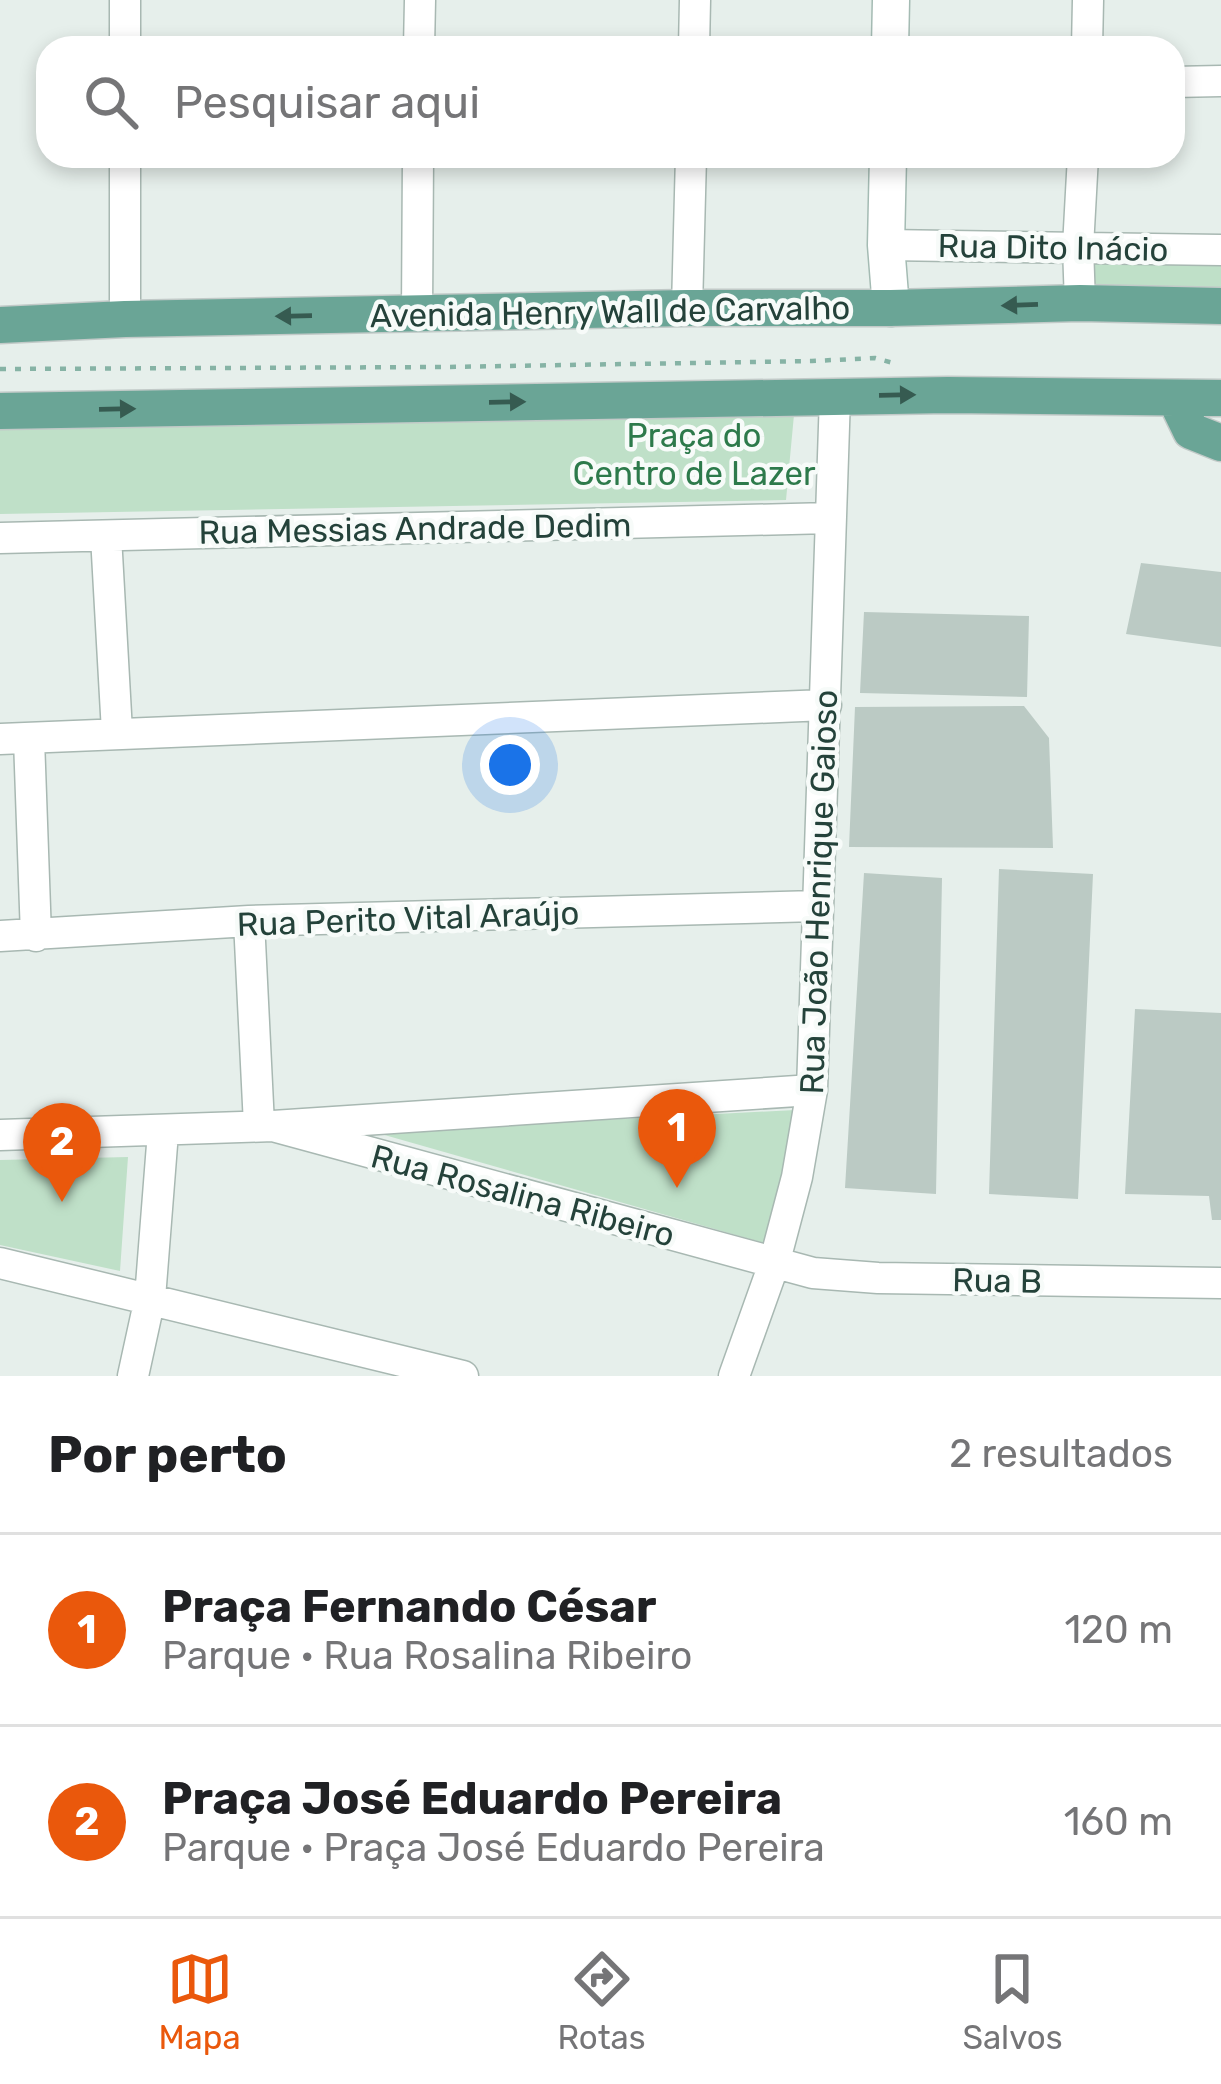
<!DOCTYPE html>
<html lang="pt">
<meta charset="utf-8">
<style>
:root{--surface:#fff;--page:#f2f2f2;--text:#202124;--muted:#757577;--line:#e0e0e0;--accent:#ea580c}
body{margin:0;font-family:Rubik,sans-serif;background:var(--page);color:var(--text)}
.you{position:absolute;left:510px;top:765px;width:42px;height:42px;margin:-30px;border:9px solid #fff;border-radius:50%;background:#1a73e8;box-shadow:0 0 0 18px #1a73e833}
.badge{display:grid;place-items:center;width:78px;height:78px;border-radius:50%;background:var(--accent);color:#fff;font-size:39px;font-weight:700}
.pin{position:absolute;translate:-50% -99px;filter:drop-shadow(0 3px 6px #0008)}
.pin::after{content:'';position:absolute;top:63px;width:42px;height:36px;background:inherit;clip-path:polygon(0 0,100% 0,50% 100%)}
.list{margin:0;padding:0;list-style:none}
h2{display:flex;justify-content:space-between;align-items:center;height:156px;margin:0;padding:0 48px;font-size:51px}
h2 small{font-size:39px;font-weight:400;color:var(--muted)}
.list li{display:grid;grid-template-columns:78px 1fr auto;gap:36px;align-items:center;box-sizing:border-box;height:192px;padding:0 48px;border-top:3px solid var(--line)}
.list b{display:block;font-size:45px;white-space:nowrap}
.list p{margin:0;font-size:39px;white-space:nowrap;color:var(--muted)}
.list em{font-size:39px;font-style:normal;color:var(--muted)}
.icon{flex:none;width:66px;height:66px;fill:none;stroke:currentColor;stroke-width:2;stroke-linecap:round;stroke-linejoin:round}
.map{position:relative;flex:none;width:1221px;height:1376px;overflow:hidden}
.search{position:absolute;background:var(--surface);box-shadow:0 6px 18px #0003;left:36px;right:36px;top:36px;height:132px;display:flex;align-items:center;gap:30px;box-sizing:border-box;padding:0 42px;border-radius:36px;color:var(--muted);font-size:45px}
.sheet{height:540px;background:var(--surface)}
nav{display:flex;justify-content:space-around;align-items:center;box-sizing:border-box;height:168px;border-top:3px solid var(--line);background:var(--surface);font-size:33px;color:var(--muted)}
nav a{display:grid;justify-items:center;gap:6px}
nav .on{color:var(--accent)}
.map>svg:first-child{display:block}
</style>
<div class="map">
<svg width="1221" height="1376" viewBox="0 0 1221 1376">
<rect width="100%" height="100%" fill="#e6efeb"/>
<!-- green -->
<path fill="#bfe0c8" d="M 1094,253 L 1221,255 L 1221,291 L 1094,291 Z
M 795,404 L 786,500 L 0,514 L 0,428 Z
M 795,1110 L 771,1245 L 374,1132 Z
M 128,1157 L 120,1271 L 0,1245 L 0,1160 Z"/>
<!-- building -->
<path fill="#bbcac4" d="M 1141,563 L 1221,572 L 1221,647 L 1126,634 Z
M 864,612 L 1029,616 L 1027,697 L 860,693 Z
M 1024,706 L 1049,738 L 1053,848 L 849,847 L 855,707 Z
M 999,869 L 1093,874 L 1078,1199 L 989,1194 Z
M 864,873 L 942,878 L 936,1194 L 845,1188 Z
M 1135,1009 L 1221,1013 L 1221,1220 L 1212,1220 L 1209,1196 L 1125,1194 Z"/>
<g fill="none" stroke-linecap="round" stroke-linejoin="round">
<defs>
<path id="street" d="M 125,0 L 125,48
M 419,48 L 420,0
M 694,48 L 695,0
M 1087,48 L 1088,0
M 1173,82 L 1221,81
M 125,156 L 125,319
M 886,245 L 1221,250
M 1080,303 L 1078,247 L 1083,156
M 687,308 L 691,156
M 417,313 L 418,156
M 106,536 L 117,732
M 0,538 L 830,518
M 0,739 L 826,705
M 29,739 L 36,936
M 249,921 L 259,1125
M 0,936 L 249,921 L 817,906
M 273,1126 L 813,1273 L 878,1278 L 1221,1283
M 0,1135 L 273,1126 L 812,1090
M 0,1263 L 463,1376
M 133,1376 L 150,1298 L 163,1132
M 734,1376 L 774,1264 L 797,1177 L 812,1090 L 835,396"/>
<path id="secondary" d="M 890,48 L 891,0
M 888,156 L 886,245 L 891,308"/>
<path id="primary" d="M 0,325 L 125,319 L 687,308 L 891,308 L 1080,303 L 1221,306
M 1175,398 L 1191,431 L 1221,443
M 0,411 L 948,395 L 1221,398"/>
</defs>
<!-- street casing -->
<use href="#street" stroke="#a8b8b2" stroke-width="33"/>
<!-- secondary casing -->
<use href="#secondary" stroke="#a4bbb3" stroke-width="39"/>
<!-- primary casing -->
<use href="#primary" stroke="#c2cac8" stroke-width="39"/>
<!-- path -->
<path stroke="#86b3a5" stroke-width="4.5" stroke-dasharray="6 9" stroke-linecap="butt" d="M 0,369 L 445,367 L 812,361 L 875,358 L 893,363"/>
<!-- street -->
<use href="#street" stroke="#fff" stroke-width="30"/>
<!-- secondary -->
<use href="#secondary" stroke="#fff" stroke-width="36"/>
<!-- primary -->
<use href="#primary" stroke="#6aa596" stroke-width="36"/>
</g>
<!-- one-way arrows -->
<defs><path id="oneway-solid" d="M-6-.8H1V-3.2L6.5 0L1 3.2V.8H-6Z" transform="scale(3)"/></defs>
<g fill="#365b51">
<use href="#oneway-solid" transform="translate(1020 305) rotate(178)"/>
<use href="#oneway-solid" transform="translate(294 316) rotate(179)"/>
<use href="#oneway-solid" transform="translate(897 395) rotate(-1)"/>
<use href="#oneway-solid" transform="translate(507 402) rotate(-1)"/>
<use href="#oneway-solid" transform="translate(117 409) rotate(-1)"/>
</g>
<g text-anchor="middle" stroke-width="9" stroke-linejoin="round" paint-order="stroke">
<!-- street labels -->
<g font-size="33" fill="#24423a" stroke="#f7fbf9">
<text transform="translate(1053 247) rotate(1)" y="12">Rua Dito Inácio</text>
<text transform="translate(610 311) rotate(-1)" y="12">Avenida Henry Wall de Carvalho</text>
<text transform="translate(415 528) rotate(-1)" y="12">Rua Messias Andrade Dedim</text>
<text transform="translate(818 892) rotate(-88)" y="12">Rua João Henrique Gaioso</text>
<text transform="translate(408 918) rotate(-2)" y="12">Rua Perito Vital Araújo</text>
<text transform="translate(523 1195) rotate(15)" y="12">Rua Rosalina Ribeiro</text>
<text transform="translate(997 1280) rotate(1)" y="12">Rua B</text>
</g>
<!-- park labels -->
<g font-size="33" fill="#2d7a4b" stroke="#f7fbf9">
<text x="694" y="447">Praça do<tspan x="694" dy="38">Centro de Lazer</tspan></text>
</g>
</g>
</svg>
<div class="you"></div>
<div class="pin badge" style="left:677px;top:1188px">1</div>
<div class="pin badge" style="left:62px;top:1202px">2</div>
<div class="search"><svg class="icon" aria-label="search" viewBox="0 0 24 24"><circle cx="10" cy="10" r="6"/><path d="M15 15l6 6"/></svg>Pesquisar aqui</div>
</div>
<section class="sheet">
<h2>Por perto<small>2 resultados</small></h2>
<ul class="list">
<li><span class="badge">1</span><div><b>Praça Fernando César</b><p>Parque · Rua Rosalina Ribeiro</p></div><em>120 m</em></li>
<li><span class="badge">2</span><div><b>Praça José Eduardo Pereira</b><p>Parque · Praça José Eduardo Pereira</p></div><em>160 m</em></li>
</ul>
</section>
<nav>
<a class="on"><svg class="icon" aria-label="map" viewBox="0 0 24 24"><path d="M3 6l6-2 6 2 6-2v14l-6 2-6-2-6 2zM9 4v14M15 6v14"/></svg>Mapa</a>
<a><svg class="icon" aria-label="directions" viewBox="0 0 24 24"><path d="M12 3l9 9-9 9-9-9zM9 14v-3h6M13 9l2 2-2 2"/></svg>Rotas</a>
<a><svg class="icon" aria-label="saved" viewBox="0 0 24 24"><path d="M7 4h10v16l-5-4-5 4z"/></svg>Salvos</a>
</nav>
